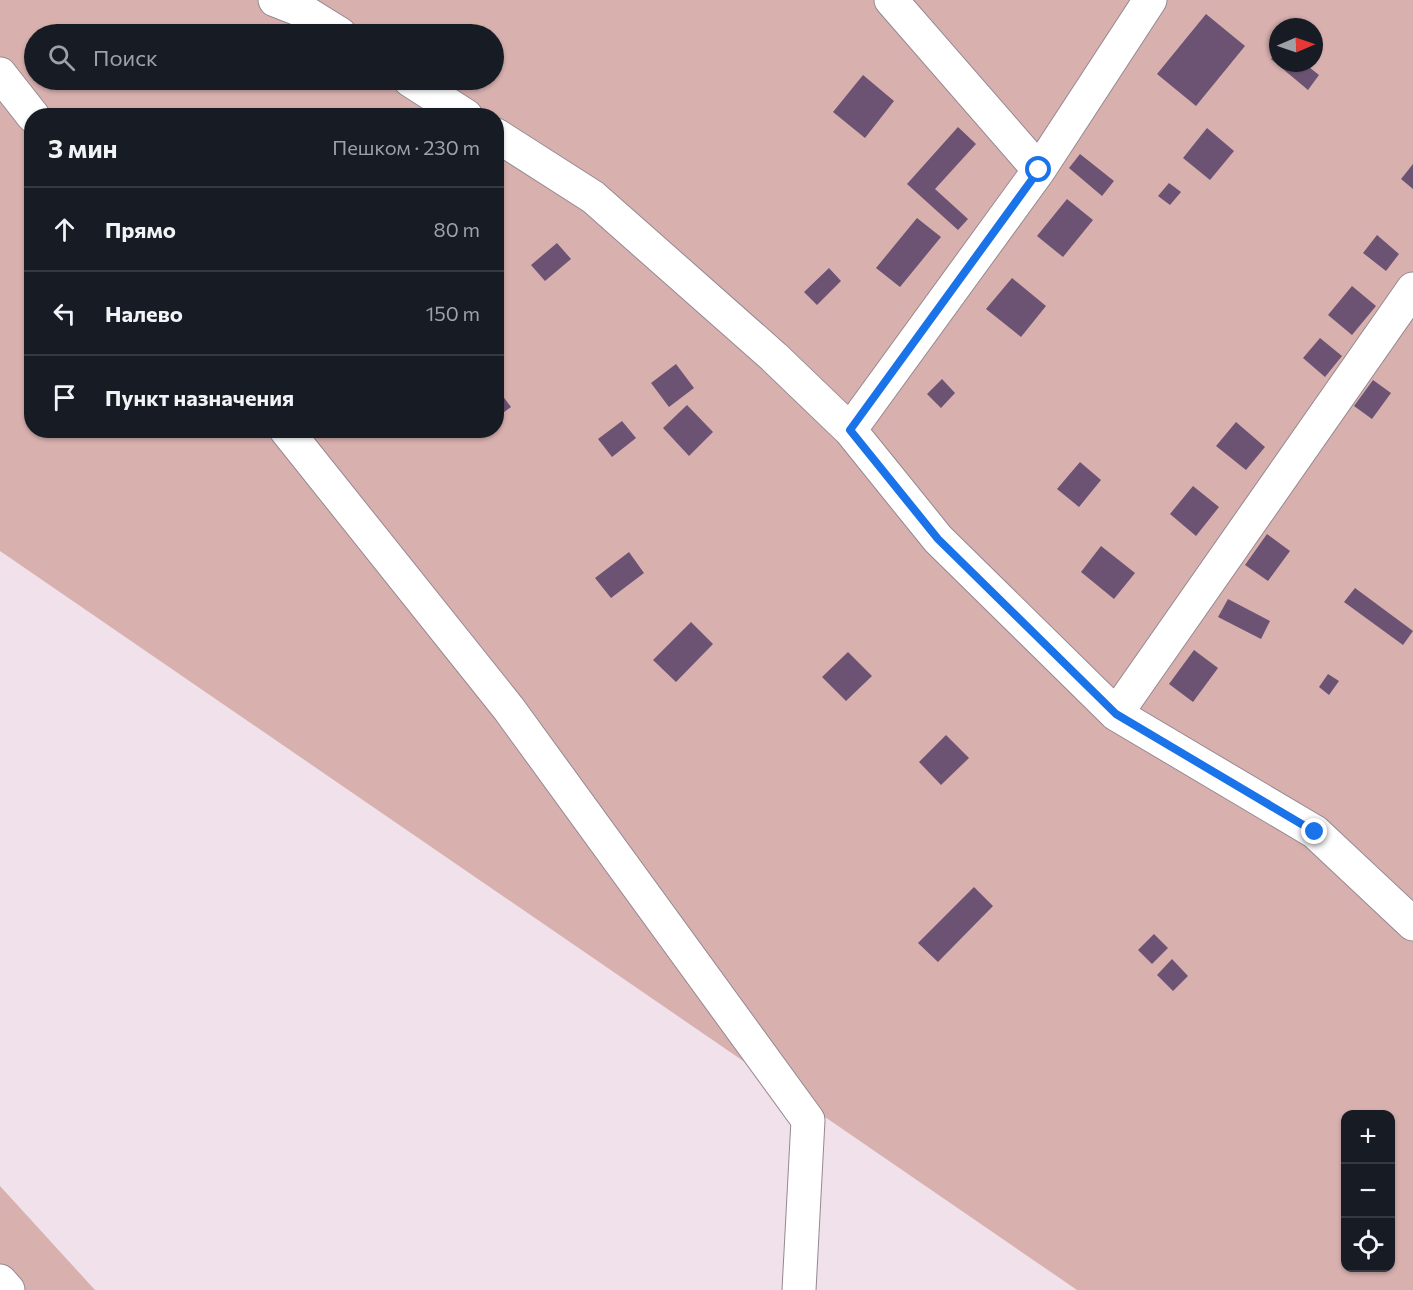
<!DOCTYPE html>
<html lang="ru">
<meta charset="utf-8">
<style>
:root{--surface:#171b24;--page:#20242c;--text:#f1f3f6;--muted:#9ea1a6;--line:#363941}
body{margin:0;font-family:Commissioner,sans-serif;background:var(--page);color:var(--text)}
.controls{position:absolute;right:18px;bottom:18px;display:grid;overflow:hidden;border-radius:12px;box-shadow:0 2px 4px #0004}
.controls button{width:54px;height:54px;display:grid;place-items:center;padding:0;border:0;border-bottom:2px solid var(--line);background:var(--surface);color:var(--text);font:30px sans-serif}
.compass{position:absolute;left:1269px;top:18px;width:54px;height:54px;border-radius:50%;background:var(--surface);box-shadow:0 2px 4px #0004;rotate:88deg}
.stop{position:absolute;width:18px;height:18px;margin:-14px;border:4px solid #1a73e8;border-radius:50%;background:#fff}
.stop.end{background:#1a73e8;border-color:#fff;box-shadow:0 2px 6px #0008}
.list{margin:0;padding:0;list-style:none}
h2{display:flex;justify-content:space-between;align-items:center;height:78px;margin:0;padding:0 24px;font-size:26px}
h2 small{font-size:20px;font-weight:400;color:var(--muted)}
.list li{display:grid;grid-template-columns:39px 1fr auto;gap:18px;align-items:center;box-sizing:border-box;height:84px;padding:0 24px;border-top:2px solid var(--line)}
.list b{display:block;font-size:22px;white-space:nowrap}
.list em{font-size:20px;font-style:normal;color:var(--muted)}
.icon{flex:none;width:33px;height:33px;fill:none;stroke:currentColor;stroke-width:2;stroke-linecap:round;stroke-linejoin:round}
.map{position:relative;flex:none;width:1413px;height:1290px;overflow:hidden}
.search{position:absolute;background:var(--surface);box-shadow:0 2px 4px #0004;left:24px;top:24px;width:480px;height:66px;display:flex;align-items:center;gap:15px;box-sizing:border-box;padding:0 21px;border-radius:33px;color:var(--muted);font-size:22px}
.panel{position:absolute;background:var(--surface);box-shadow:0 2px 4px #0004;left:24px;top:108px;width:480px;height:330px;border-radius:24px}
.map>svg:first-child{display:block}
</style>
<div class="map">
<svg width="1413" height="1290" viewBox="0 0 1413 1290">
<rect width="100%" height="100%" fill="#f0e1ea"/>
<!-- green -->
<path fill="#d8b1af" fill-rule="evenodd" d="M 0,0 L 1413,0 L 1413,1290 L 1077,1290 L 0,551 ZM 1278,27 L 1314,27 L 1314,63 L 1278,63 ZM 34,34 L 494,34 L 494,80 L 34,80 ZM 32,116 L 496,116 L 496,430 L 32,430 ZM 1346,1114 L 1390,1114 L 1390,1268 L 1346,1268 Z
M 0,1186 L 95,1290 L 0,1290 Z"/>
<!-- building -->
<path fill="#6c5373" d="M 1206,14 L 1245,46 L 1196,106 L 1157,74 Z
M 1278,50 L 1278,63 L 1304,63 L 1319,75 L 1308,90 L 1271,59 Z
M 863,75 L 894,101 L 865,138 L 833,112 Z
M 958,127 L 976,144 L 935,189 L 968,219 L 958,230 L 907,184 Z
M 1207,128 L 1234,151 L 1210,180 L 1183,158 Z
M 1080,154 L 1114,181 L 1102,196 L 1069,168 Z
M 1413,164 L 1413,189 L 1401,179 Z
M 1169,183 L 1181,192 L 1170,205 L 1158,196 Z
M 1067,199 L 1093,220 L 1063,257 L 1037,236 Z
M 917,218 L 941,237 L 900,287 L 876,268 Z
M 1377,235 L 1399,254 L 1386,271 L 1363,253 Z
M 557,243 L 571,259 L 545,281 L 531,265 Z
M 829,268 L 841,281 L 817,305 L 804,292 Z
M 1012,278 L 1046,306 L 1021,337 L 986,309 Z
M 1352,286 L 1376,306 L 1352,335 L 1328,315 Z
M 1320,338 L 1342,356 L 1325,377 L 1303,358 Z
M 676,364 L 694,388 L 669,407 L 651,383 Z
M 942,379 L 955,393 L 941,408 L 927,394 Z
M 1373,380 L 1391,393 L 1372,419 L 1354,406 Z
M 496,387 L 511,407 L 496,418 Z
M 687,405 L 713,432 L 689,456 L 663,428 Z
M 622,421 L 636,438 L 612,457 L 598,439 Z
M 1236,422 L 1265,447 L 1246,470 L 1216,446 Z
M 1080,462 L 1101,480 L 1079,507 L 1057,489 Z
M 1193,486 L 1219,507 L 1196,536 L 1170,514 Z
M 1267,534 L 1290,551 L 1268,581 L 1245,565 Z
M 1101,546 L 1135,573 L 1114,599 L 1081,572 Z
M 629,552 L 644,573 L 611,598 L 595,578 Z
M 1355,588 L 1413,631 L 1403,645 L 1344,602 Z
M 1228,599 L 1270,621 L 1261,639 L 1218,617 Z
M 691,622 L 713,644 L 676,682 L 653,660 Z
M 1194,650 L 1218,668 L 1193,702 L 1169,684 Z
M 848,652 L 872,676 L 846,701 L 822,677 Z
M 1328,674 L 1339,681 L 1329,695 L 1319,687 Z
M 946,735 L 969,758 L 941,785 L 919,762 Z
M 974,887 L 993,906 L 938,962 L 918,943 Z
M 1154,934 L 1168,948 L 1152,964 L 1138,950 Z
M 1172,959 L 1188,976 L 1173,991 L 1157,975 Z"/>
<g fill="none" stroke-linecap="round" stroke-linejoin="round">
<defs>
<path id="minor" d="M 275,0 L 303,11 L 340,34
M 891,0 L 1039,170
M 0,74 L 33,116
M 410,80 L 466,116
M 496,135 L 593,197 L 774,357 L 850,430 L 938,539 L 1116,714
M 1413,289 L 1116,714 L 1315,832 L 1413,924
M 286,430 L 509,709 L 808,1120 L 799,1290
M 850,430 L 1039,170 L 1150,0
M 0,1281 L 8,1290"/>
</defs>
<!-- minor casing -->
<use href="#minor" stroke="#968891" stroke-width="35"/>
<!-- minor -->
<use href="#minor" stroke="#fff" stroke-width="33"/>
</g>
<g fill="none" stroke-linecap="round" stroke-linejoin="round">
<!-- route -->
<path stroke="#1a73e8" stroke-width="8" d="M 1039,170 L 850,430 L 938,539 L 1116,714 L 1315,832"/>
</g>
</svg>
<div class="controls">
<button>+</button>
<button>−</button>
<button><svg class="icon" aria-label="locate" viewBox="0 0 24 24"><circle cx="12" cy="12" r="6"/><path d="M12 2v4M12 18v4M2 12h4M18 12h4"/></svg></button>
</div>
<svg class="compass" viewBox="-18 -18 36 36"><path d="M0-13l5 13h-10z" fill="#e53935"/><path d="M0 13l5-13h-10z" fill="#9ea1a6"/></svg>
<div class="stop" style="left:1039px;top:170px"></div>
<div class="stop end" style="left:1315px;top:832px"></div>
<div class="search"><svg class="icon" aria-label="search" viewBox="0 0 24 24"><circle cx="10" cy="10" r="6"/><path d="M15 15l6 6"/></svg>Поиск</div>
<section class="panel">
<h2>3 мин<small>Пешком · 230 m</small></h2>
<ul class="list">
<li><svg class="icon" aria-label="ahead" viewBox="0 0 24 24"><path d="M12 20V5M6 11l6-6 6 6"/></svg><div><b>Прямо</b></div><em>80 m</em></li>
<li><svg class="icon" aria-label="left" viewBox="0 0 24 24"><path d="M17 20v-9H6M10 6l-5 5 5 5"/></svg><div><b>Налево</b></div><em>150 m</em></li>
<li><svg class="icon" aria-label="arrive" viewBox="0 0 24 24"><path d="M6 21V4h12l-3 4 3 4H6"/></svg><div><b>Пункт назначения</b></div></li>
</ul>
</section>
</div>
